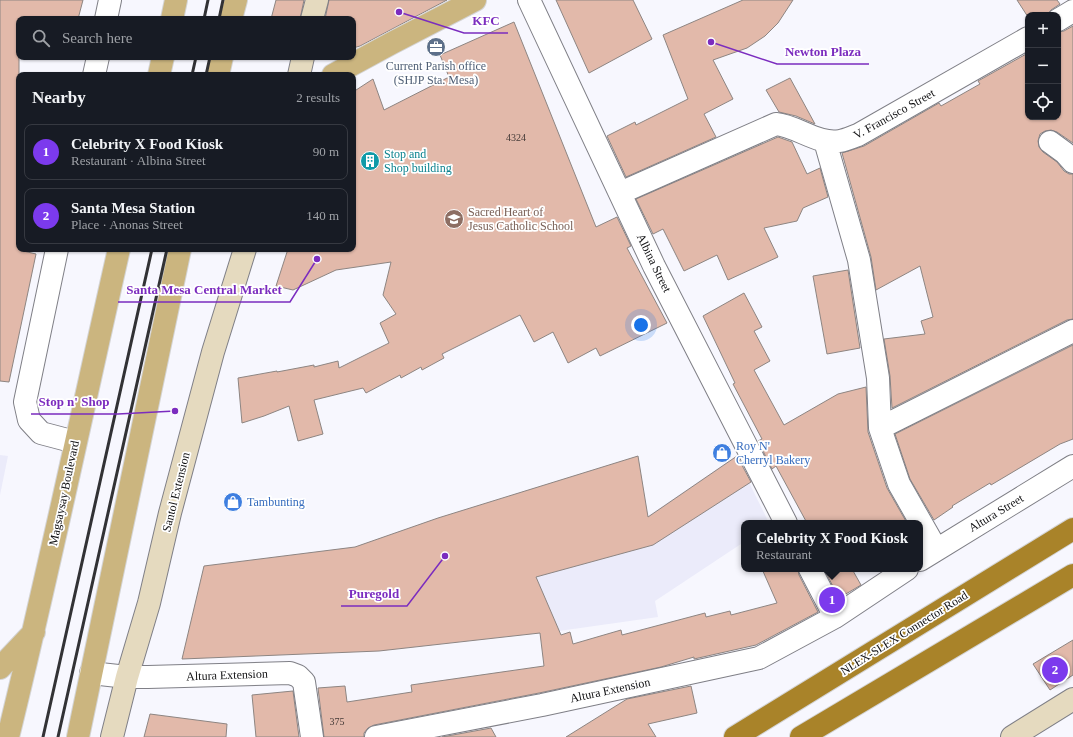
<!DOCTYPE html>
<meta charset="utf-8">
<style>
:root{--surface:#171b24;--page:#242831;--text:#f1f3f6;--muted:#9ea1a6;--line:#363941;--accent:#7c3aed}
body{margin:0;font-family:Georgia,serif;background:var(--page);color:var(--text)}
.controls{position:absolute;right:12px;top:12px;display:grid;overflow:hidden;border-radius:8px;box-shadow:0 1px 3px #0004}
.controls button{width:36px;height:36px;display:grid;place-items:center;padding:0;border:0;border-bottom:1px solid var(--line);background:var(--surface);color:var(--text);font:20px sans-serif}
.you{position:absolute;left:641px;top:325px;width:14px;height:14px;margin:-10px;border:3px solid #fff;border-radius:50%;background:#1a73e8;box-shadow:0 0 0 6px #1a73e833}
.badge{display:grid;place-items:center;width:26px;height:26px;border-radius:50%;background:var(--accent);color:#fff;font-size:13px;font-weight:700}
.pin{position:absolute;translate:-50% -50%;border:2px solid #fff;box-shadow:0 1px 4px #0006}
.popup{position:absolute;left:741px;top:520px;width:182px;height:52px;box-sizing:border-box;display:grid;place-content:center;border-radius:8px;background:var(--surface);filter:drop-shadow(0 1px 3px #0005);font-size:13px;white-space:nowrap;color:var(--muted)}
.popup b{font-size:15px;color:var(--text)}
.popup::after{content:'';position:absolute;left:50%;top:100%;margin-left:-8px;border:8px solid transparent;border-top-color:var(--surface)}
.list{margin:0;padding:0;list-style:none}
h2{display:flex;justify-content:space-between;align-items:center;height:52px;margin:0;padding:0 16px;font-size:17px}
h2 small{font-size:13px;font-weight:400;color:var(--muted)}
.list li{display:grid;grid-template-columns:26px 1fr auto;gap:12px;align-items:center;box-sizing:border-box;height:56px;margin:0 8px 8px;padding:0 8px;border:1px solid var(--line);border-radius:8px}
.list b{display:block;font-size:15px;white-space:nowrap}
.list p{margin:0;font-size:13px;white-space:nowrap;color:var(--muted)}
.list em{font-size:13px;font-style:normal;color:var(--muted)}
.icon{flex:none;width:22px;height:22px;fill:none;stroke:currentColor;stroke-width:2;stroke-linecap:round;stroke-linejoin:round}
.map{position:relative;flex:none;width:1073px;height:737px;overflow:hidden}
.search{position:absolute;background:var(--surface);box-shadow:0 1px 3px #0004;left:16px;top:16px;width:340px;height:44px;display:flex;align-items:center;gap:10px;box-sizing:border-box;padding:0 14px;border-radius:8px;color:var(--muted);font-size:15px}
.panel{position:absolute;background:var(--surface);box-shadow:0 1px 3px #0004;left:16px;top:72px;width:340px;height:180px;border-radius:8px}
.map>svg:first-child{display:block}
</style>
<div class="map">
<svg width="1073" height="737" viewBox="0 0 1073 737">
<rect width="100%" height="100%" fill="#f7f7fe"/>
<!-- built -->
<path fill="#ebebfa" d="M 0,455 L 8,456 L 0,495 Z
M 638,456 L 648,516 L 736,456 L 769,523 L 744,523 L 744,542 L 655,601 L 658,617 L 559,631 L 379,651 L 182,659 L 204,566 L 355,547 L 438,518 Z"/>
<!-- building -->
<path fill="#e2b9aa" stroke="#8d8582" d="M 0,0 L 83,0 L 78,19 L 19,19 L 19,250 L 36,254 L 9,382 L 0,381 Z
M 276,0 L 304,0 L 300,19 L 271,19 Z
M 329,0 L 447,0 L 360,46 L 353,48 L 353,19 L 325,19 Z
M 556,0 L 633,0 L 652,39 L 589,73 Z
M 743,0 L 793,0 L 778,23 L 765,36 L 747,48 L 713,60 L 733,99 L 704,114 L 716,137 L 626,177 L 607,136 L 635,122 L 636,125 L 688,99 L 663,35 Z
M 1017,0 L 1057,0 L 1060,4 L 1051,10 L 1047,15 L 1028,15 L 1028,17 Z
M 514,22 L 596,227 L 617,217 L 631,246 L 627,248 L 667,323 L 600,356 L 596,348 L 568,363 L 553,332 L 534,342 L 520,315 L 442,354 L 444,358 L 422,370 L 421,367 L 401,378 L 400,375 L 366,393 L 363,388 L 314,400 L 323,434 L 298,441 L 289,406 L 264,416 L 242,423 L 238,378 L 277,371 L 277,372 L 314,365 L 314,367 L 338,361 L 339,368 L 389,343 L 380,323 L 396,314 L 383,295 L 391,262 L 336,270 L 293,290 L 276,286 L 288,249 L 353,249 L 353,92 L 373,79 L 384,110 L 449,77 L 440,55 Z
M 1073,26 L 1073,143 L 1057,132 L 1051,130 L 1045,131 L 1040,134 L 1038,141 L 1039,147 L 1043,152 L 1057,162 L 1064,171 L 1069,174 L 1073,174 L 1073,319 L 1067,320 L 892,408 L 890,376 L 884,339 L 925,334 L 921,321 L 933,317 L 920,266 L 876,290 L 871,257 L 842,153 L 864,146 L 939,103 L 941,106 L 980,84 L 978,81 L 1028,53 L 1028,117 L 1058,117 L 1058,32 L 1064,31 Z
M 790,78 L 815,124 L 796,116 L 779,112 L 766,90 Z
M 778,137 L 792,142 L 807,174 L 820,168 L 828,197 L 803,208 L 797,221 L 764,228 L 778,257 L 728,280 L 717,255 L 684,271 L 663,229 L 653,234 L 636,199 Z
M 848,270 L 860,348 L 827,354 L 813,276 Z
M 744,293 L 762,327 L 754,331 L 770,361 L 754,370 L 784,425 L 838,394 L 866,387 L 868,432 L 887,488 L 907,523 L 807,523 L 776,466 L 772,469 L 758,441 L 762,439 L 733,384 L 735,383 L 703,316 Z
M 1073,345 L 1073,439 L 1060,444 L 991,485 L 990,483 L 952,506 L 953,507 L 934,520 L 910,479 L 895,434 Z
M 638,456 L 648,517 L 737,456 L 751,482 L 653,545 L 536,577 L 561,635 L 570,632 L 573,644 L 621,630 L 622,635 L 705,613 L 706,617 L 730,611 L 731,615 L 777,603 L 762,569 L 798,569 L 799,575 L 818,612 L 756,645 L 694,659 L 694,657 L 661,667 L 539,693 L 374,725 L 368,728 L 364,733 L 364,737 L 324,737 L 318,688 L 345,686 L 347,702 L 412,692 L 411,685 L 544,666 L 540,633 L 379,651 L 182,659 L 204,566 L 355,547 L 438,518 Z
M 824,569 L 852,569 L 861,585 L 839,598 Z
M 1073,640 L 1073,675 L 1050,690 L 1033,664 Z
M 691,686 L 697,713 L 648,724 L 656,737 L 566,737 L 627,699 Z
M 293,691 L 299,737 L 256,737 L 252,695 Z
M 150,714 L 227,724 L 226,737 L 144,737 Z
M 491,728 L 496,737 L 442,737 Z"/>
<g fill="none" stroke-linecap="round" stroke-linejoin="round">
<defs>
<path id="street" d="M 529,0 L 654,266 L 786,523
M 106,19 L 110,0
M 1058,20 L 1073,11
M 94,75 L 98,57
M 825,141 L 859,260 L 878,378 L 880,428 L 899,484 L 936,549
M 1050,142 L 1065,153 L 1073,162
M 620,193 L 776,124 C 797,126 818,145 840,141 C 846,140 852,137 858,135 L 1028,38
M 57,249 L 25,402 L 29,420 L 41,433 L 75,442
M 880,428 L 1073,331
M 920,560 L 1073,466
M 810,569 L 835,617
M 91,673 L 127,677 L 148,677 L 290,673 L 298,676 L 304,682 L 312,737
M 376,737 L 542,705 L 759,658 L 835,617 L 907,569"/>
<path id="secondary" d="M 312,19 L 317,0
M 299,75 L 303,57
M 112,737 L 127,677 L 149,603 L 170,513 L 213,352 L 245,249
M 1012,737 L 1073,699"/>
<path id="primary" d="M 172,19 L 176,0
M 231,19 L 236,0
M 159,75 L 163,57
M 218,75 L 222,57
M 333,75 L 392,43 L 475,0
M 0,668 L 34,632
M 8,737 C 48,575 82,412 119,249
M 78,737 L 180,249"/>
<path id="highway" d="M 735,737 L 1073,529
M 801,737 L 1073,575"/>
</defs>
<!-- street casing -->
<use href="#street" stroke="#7f7f86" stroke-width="24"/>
<!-- secondary casing -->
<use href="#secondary" stroke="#7f7f86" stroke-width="24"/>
<!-- primary casing -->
<use href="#primary" stroke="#d4d4d4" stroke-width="24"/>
<!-- highway casing -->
<use href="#highway" stroke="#d4d4d4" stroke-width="24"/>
<!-- street -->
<use href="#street" stroke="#fff" stroke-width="22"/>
<!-- secondary -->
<use href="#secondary" stroke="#e5dabf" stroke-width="22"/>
<!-- primary -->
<use href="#primary" stroke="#cbb57f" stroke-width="22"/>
<!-- highway -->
<use href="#highway" stroke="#a98329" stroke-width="22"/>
<!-- rail -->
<path stroke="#323235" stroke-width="3" d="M 204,19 L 208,0
M 219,19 L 223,0
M 192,75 L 196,57
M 206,75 L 210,57
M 43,737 L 152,249
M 58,737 L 167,249"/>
</g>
<!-- icons -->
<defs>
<symbol id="office-disc" viewBox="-11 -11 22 22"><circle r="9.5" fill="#5c6f8a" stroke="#fff"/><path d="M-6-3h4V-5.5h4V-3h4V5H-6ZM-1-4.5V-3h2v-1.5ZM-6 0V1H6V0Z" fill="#fff"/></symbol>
<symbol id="building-disc" viewBox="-11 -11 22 22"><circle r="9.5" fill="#0f9aa8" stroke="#fff"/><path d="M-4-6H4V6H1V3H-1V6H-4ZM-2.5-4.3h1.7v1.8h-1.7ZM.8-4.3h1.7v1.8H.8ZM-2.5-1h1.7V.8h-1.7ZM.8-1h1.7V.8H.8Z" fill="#fff"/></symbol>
<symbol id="school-disc" viewBox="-11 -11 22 22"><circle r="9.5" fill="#8d6e63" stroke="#fff"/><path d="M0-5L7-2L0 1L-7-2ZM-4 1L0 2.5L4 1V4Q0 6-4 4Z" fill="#fff"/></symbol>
<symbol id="shop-disc" viewBox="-11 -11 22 22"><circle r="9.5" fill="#3f7fe0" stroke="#fff"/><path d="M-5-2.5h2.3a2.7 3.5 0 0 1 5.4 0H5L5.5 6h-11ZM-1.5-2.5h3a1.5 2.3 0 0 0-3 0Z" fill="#fff"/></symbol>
</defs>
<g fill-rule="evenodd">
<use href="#office-disc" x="425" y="36" width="22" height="22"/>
<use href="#building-disc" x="359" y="150" width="22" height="22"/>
<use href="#school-disc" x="443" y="208" width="22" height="22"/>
<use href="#shop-disc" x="711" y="442" width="22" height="22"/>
<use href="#shop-disc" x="222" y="491" width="22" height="22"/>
</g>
<g text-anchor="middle" stroke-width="3.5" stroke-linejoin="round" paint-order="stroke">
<!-- number labels -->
<g font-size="10" fill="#443a37">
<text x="516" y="141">4324</text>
<text x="337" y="725">375</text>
</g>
<!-- service labels -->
<g font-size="12" fill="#4e5e75" stroke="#fff">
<text x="436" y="70">Current Parish office<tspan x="436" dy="14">(SHJP Sta. Mesa)</tspan></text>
</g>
<!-- street labels -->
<g font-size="12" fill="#0f0f11" stroke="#fff">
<text transform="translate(894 114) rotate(-29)" y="4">V. Francisco Street</text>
<text transform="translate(654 263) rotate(64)" y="4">Albina Street</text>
<text transform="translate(176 492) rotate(-76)" y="4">Santol Extension</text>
<text transform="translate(64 493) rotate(-78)" y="4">Magsaysay Boulevard</text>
<text transform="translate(996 513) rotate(-31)" y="4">Altura Street</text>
<text transform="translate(904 633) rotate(-32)" y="4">NLEX-SLEX Connector Road</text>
<text transform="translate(227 675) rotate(-2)" y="4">Altura Extension</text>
<text transform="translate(610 690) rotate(-12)" y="4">Altura Extension</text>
</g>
<!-- culture labels -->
<g font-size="12" fill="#0d838f" stroke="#fff" text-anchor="start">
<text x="384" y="158">Stop and<tspan x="384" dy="14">Shop building</tspan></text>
</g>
<!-- education labels -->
<g font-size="12" fill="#785e54" stroke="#fff" text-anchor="start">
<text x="468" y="216">Sacred Heart of<tspan x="468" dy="14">Jesus Catholic School</tspan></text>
</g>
<!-- shop labels -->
<g font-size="12" fill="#366cbe" stroke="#fff" text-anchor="start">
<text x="736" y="450">Roy N'<tspan x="736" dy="14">Cherryl Bakery</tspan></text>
<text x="247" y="506">Tambunting</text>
</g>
</g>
<!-- callouts -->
<path fill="none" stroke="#7b2cbf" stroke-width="1.5" d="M399 12L464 33H508M711 42L777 64H869M317 259L290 302H118M175 411L118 414H31M445 556L407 606H341"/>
<g fill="#7b2cbf" stroke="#fff" stroke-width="1.5">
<circle cx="399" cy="12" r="4"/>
<circle cx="711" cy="42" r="4"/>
<circle cx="317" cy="259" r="4"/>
<circle cx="175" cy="411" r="4"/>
<circle cx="445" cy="556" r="4"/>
</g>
<g font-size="13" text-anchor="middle" font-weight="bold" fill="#7b2cbf" stroke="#fff" stroke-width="3.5" stroke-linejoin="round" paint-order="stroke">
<text x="486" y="25">KFC</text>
<text x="823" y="56">Newton Plaza</text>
<text x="204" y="294">Santa Mesa Central Market</text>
<text x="74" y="406">Stop n' Shop</text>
<text x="374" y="598">Puregold</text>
</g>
</svg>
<div class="controls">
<button>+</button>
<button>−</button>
<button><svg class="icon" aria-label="locate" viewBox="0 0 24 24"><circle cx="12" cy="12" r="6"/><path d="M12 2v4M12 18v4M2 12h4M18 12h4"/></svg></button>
</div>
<div class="you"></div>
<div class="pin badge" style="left:832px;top:600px">1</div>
<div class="popup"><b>Celebrity X Food Kiosk</b>Restaurant</div>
<div class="pin badge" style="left:1055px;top:670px">2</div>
<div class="search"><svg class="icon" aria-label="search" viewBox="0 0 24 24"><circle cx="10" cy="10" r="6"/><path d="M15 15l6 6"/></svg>Search here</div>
<section class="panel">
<h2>Nearby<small>2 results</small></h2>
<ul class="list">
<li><span class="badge">1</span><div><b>Celebrity X Food Kiosk</b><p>Restaurant · Albina Street</p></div><em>90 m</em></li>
<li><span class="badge">2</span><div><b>Santa Mesa Station</b><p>Place · Anonas Street</p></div><em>140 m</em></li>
</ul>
</section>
</div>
